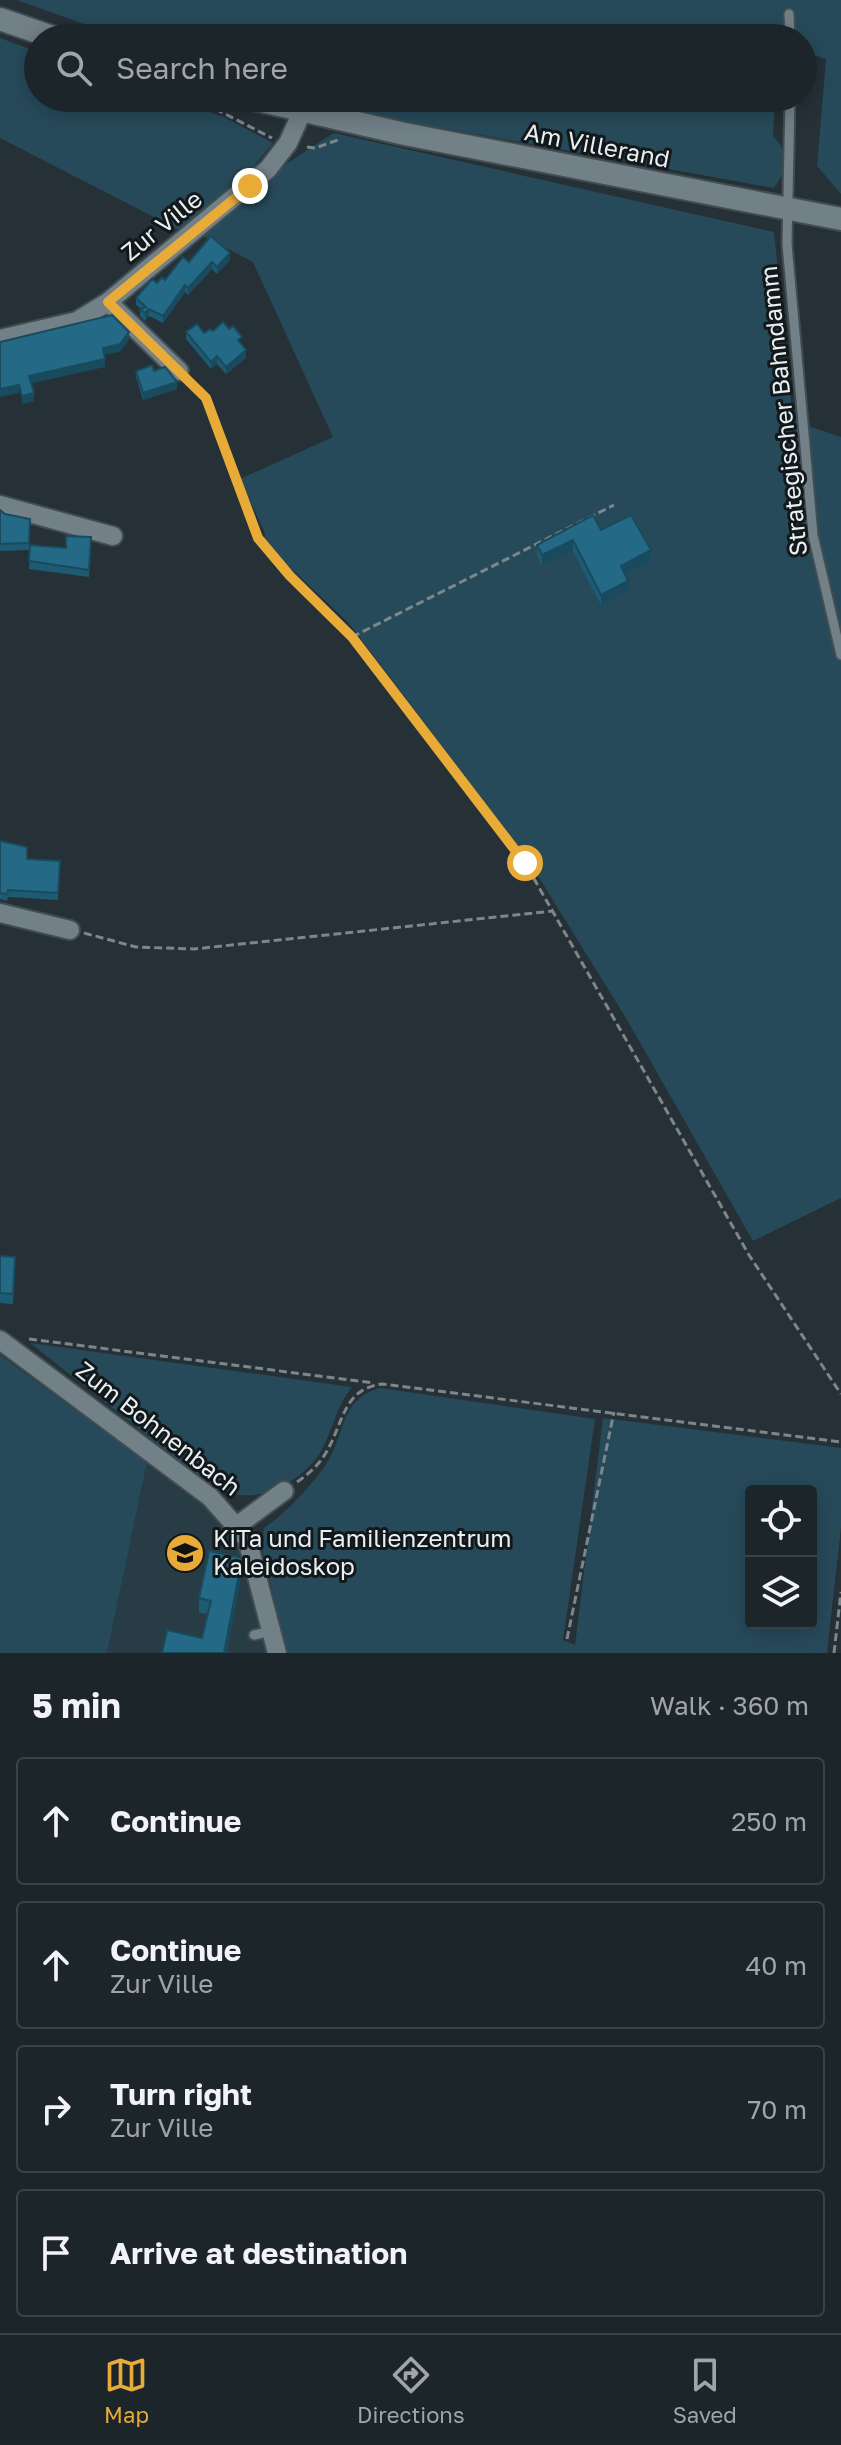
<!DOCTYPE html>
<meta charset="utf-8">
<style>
:root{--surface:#1c2529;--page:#252d31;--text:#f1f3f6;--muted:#a0a5a8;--line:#3a4246;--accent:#e8ab37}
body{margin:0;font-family:"Golos Text",sans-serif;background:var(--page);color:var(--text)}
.controls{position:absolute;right:24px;bottom:24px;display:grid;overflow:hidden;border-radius:8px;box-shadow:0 4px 20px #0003}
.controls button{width:72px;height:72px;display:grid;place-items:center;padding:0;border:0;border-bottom:2px solid var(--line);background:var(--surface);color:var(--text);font:40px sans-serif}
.stop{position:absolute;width:24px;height:24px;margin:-18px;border:6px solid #e8ab37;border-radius:50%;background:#fff}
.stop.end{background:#e8ab37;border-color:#fff;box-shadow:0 2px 8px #0008}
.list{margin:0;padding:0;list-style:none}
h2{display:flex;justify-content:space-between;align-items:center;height:104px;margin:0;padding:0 32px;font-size:34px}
h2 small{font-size:26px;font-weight:400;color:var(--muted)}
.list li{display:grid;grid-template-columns:52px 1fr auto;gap:24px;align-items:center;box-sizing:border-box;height:128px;margin:0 16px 16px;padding:0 16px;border:2px solid var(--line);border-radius:8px}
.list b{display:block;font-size:30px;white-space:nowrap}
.list p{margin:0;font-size:26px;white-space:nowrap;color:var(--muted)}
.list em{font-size:26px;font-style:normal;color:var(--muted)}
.icon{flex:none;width:44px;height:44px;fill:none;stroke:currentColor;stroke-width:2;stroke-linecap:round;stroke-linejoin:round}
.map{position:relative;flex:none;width:841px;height:1653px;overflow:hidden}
.search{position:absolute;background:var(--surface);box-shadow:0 4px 20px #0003;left:24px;right:24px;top:24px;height:88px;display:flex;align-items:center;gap:20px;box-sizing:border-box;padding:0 28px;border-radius:44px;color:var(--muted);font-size:30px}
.sheet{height:680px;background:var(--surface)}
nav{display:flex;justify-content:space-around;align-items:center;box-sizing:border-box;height:112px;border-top:2px solid var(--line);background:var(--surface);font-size:22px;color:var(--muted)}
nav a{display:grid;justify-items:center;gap:4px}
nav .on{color:var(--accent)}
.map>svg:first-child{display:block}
</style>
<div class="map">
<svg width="841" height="1653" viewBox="0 0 841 1653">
<rect width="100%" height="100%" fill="#253137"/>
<!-- built -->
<path fill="#283c45" d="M 147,1462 L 212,1512 L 236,1541 L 270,1653 L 107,1653 Z"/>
<!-- green -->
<path fill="#274a5a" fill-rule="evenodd" d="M 17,0 L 841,0 L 841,194 L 817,166 L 826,59 L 803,51 L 803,38 L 123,38 Z
M 0,38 L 38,52 L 38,98 L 167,98 L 224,117 L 273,143 L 245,177 L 181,231 L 0,138 Z
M 292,98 L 775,98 L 773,136 C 790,152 788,170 774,188 L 310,104 Z
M 334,133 L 774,232 L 793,421 L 841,437 L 841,1198 L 753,1241 L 626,1018 L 525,855 L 348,622 L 264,543 L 265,533 L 240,479 L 333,437 L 253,262 L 203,236 L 286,164 Z
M 30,1343 L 352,1387 C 335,1408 333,1431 320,1453 C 305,1477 269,1499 240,1495 C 231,1494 220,1489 211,1486 Z
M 0,1355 L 147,1462 L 107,1653 L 0,1653 Z
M 380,1388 L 595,1419 L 563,1640 L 575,1645 L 603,1418 L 841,1448 L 841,1527 L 827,1653 L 287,1653 L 262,1548 L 264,1528 C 286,1513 309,1488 325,1466 C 346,1436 338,1400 380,1388 ZM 811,1491 L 811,1623 L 751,1623 L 751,1491 Z"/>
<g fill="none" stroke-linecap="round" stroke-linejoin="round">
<defs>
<path id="service" d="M 789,14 L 790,38
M 790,98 L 787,244 L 813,535 L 841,655
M 254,1635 L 271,1631"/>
<path id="minor" d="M 108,302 L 179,371
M 0,339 L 77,321 L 108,302 L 268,169 L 288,143 L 302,112
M 0,505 L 113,536
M 0,913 L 70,930
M 0,1340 L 210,1497 L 247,1539 L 277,1653
M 238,1525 L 284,1491"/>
<path id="secondary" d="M 0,19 L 55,38
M 249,98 L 405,134 L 841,219"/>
</defs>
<!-- service casing -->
<use href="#service" stroke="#424d52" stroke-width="13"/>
<!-- minor casing -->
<use href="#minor" stroke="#424d52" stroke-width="22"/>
<!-- secondary casing -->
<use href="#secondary" stroke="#424d52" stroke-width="26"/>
<!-- path -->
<path stroke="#7c868b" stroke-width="3" stroke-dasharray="8 4" stroke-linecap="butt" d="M 194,98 L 272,138
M 307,147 L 315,148 L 341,139
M 189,381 L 206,398 L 258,538 L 290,576 L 352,637 L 525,863 L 749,1255 L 841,1394
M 352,637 L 614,505
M 84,933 L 136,947 L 194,949 L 553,911
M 29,1339 L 374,1383
M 297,1482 C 309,1474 321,1463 328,1449 C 344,1420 344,1389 382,1384 L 841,1442
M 567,1639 L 614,1412
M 834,1653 L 841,1592"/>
<!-- service -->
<use href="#service" stroke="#728087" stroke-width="9"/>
<!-- minor -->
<use href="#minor" stroke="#728087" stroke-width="18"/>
<!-- secondary -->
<use href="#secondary" stroke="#728087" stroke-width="22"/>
</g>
<!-- wall -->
<path fill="#1f5a73" d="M 230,260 L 217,274 L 212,269 L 188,295 L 185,292 L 163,323 L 149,316 L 145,321 L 140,316 L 140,308 L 136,305 L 136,298 L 157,283 L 165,280 L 189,262 Z
M 213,331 L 241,344 L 246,358 L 226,374 L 217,364 L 211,369 L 186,339 L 186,332 L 204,333 Z
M 136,371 L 154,371 L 177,389 L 143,400 L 136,377 Z
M 0,510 L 5,514 L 30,519 L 29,550 L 0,551 Z
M 601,530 L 651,561 L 625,575 L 628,591 L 601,605 L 573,551 L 542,566 L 537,556 L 537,545 Z
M 91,537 L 89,577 L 29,569 L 30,545 L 66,548 Z
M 0,841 L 27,859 L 60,861 L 58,900 L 8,897 L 7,901 L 0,899 Z
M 0,1256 L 15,1266 L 13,1304 L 0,1303 Z
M 242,1572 L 202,1638 L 208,1614 L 199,1613 L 199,1598 Z"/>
<!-- shaded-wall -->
<path fill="#194a5e" d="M 230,253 L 230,260 L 217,274 L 217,267 Z
M 212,262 L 212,269 L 188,295 L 188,288 Z
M 185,285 L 185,292 L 163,323 L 163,316 Z
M 149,309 L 149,316 L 145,321 L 145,313 Z
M 129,332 L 129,340 L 120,352 L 103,355 L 103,348 Z
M 246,350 L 246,358 L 226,374 L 226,367 Z
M 217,356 L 217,364 L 211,369 L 211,362 Z
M 105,359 L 105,367 L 29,384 L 29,376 Z
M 177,382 L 177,389 L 143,400 L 143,393 Z
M 19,385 L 19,393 L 0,397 L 0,389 Z
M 34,393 L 34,401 L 22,404 L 22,396 Z
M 573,540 L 573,551 L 542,566 L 542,555 Z
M 651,550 L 651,561 L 621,577 L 621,566 Z
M 628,581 L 628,591 L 601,605 L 601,595 Z
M 242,1558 L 242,1572 L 227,1653 L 224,1653 Z"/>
<!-- building -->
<path fill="#246986" stroke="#194a5e" stroke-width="2" d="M 211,236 L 230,253 L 217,267 L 212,262 L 188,288 L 185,285 L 163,316 L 149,309 L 145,313 L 140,309 L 146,307 L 136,298 L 152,279 L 157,283 L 162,277 L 165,280 L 183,257 L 189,262 Z
M 112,315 L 129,332 L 120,344 L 103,348 L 105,359 L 29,376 L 34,393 L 22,396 L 19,385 L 0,389 L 0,342 Z
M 223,322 L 229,329 L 233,326 L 242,337 L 238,340 L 246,350 L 226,367 L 217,356 L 211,362 L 186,332 L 197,324 L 204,333 L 210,329 L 213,331 Z
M 152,365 L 154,371 L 165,367 L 177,382 L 143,393 L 136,371 Z
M 0,510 L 5,514 L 30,519 L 29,543 L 0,544 Z
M 593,515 L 601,530 L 631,515 L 651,550 L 621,566 L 628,581 L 601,595 L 573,540 L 542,555 L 537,545 Z
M 66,536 L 91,537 L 89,570 L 29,561 L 30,545 L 66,548 Z
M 0,841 L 27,847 L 27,859 L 60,861 L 58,893 L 8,890 L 7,894 L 0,893 Z
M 0,1256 L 15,1257 L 13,1294 L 0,1293 Z
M 209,1551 L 242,1558 L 224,1653 L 162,1653 L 167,1630 L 202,1638 L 211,1601 L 199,1598 Z"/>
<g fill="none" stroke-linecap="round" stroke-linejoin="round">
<!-- route -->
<path stroke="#e8ab37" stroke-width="10" d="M 250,186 L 108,302 L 206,398 L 258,538 L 290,576 L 352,637 L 525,863"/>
</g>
<!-- icons -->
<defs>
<symbol id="school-disc" viewBox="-11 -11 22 22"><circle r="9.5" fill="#e8ab37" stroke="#13181b"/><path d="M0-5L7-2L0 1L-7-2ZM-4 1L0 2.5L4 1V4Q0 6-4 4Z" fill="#111"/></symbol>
</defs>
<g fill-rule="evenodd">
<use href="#school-disc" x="163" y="1531" width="44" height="44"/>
</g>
<g text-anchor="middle" stroke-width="6" stroke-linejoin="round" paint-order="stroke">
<!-- street labels -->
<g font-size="24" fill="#e8f0f4" stroke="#13181b">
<text transform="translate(597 146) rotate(11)" y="8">Am Villerand</text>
<text transform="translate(162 226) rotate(-39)" y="8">Zur Ville</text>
<text transform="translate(784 411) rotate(-96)" y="8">Strategischer Bahndamm</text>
<text transform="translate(158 1429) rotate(38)" y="8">Zum Bohnenbach</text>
</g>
<!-- poi labels -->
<g font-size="24" fill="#e8f0f4" stroke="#13181b" text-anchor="start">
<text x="213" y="1547">KiTa und Familienzentrum<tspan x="213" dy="28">Kaleidoskop</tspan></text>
</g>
</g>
</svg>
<div class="controls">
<button><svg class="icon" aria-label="locate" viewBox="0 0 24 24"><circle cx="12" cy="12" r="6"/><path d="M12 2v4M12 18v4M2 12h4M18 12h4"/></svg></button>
<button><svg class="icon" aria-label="layers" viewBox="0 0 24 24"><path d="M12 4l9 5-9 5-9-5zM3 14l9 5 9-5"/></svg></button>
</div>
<div class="stop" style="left:525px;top:863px"></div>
<div class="stop end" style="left:250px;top:186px"></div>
<div class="search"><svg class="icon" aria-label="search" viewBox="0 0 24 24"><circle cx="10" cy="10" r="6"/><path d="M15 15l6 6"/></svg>Search here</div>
</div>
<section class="sheet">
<h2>5 min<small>Walk · 360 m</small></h2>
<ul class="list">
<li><svg class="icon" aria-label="ahead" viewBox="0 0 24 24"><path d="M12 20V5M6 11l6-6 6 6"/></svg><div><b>Continue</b></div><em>250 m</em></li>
<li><svg class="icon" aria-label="ahead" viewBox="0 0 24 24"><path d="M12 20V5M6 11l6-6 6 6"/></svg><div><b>Continue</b><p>Zur Ville</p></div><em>40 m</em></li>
<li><svg class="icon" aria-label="right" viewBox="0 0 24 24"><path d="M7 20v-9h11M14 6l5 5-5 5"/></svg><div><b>Turn right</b><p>Zur Ville</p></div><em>70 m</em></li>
<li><svg class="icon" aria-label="arrive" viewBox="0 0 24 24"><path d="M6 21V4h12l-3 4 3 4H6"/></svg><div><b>Arrive at destination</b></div></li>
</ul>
</section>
<nav>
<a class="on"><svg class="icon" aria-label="map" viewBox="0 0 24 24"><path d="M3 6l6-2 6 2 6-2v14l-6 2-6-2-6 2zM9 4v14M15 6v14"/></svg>Map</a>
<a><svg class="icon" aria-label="directions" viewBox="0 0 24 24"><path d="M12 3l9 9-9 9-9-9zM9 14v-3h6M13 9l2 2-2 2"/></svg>Directions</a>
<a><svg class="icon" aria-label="saved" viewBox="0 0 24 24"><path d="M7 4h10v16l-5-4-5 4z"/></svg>Saved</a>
</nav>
